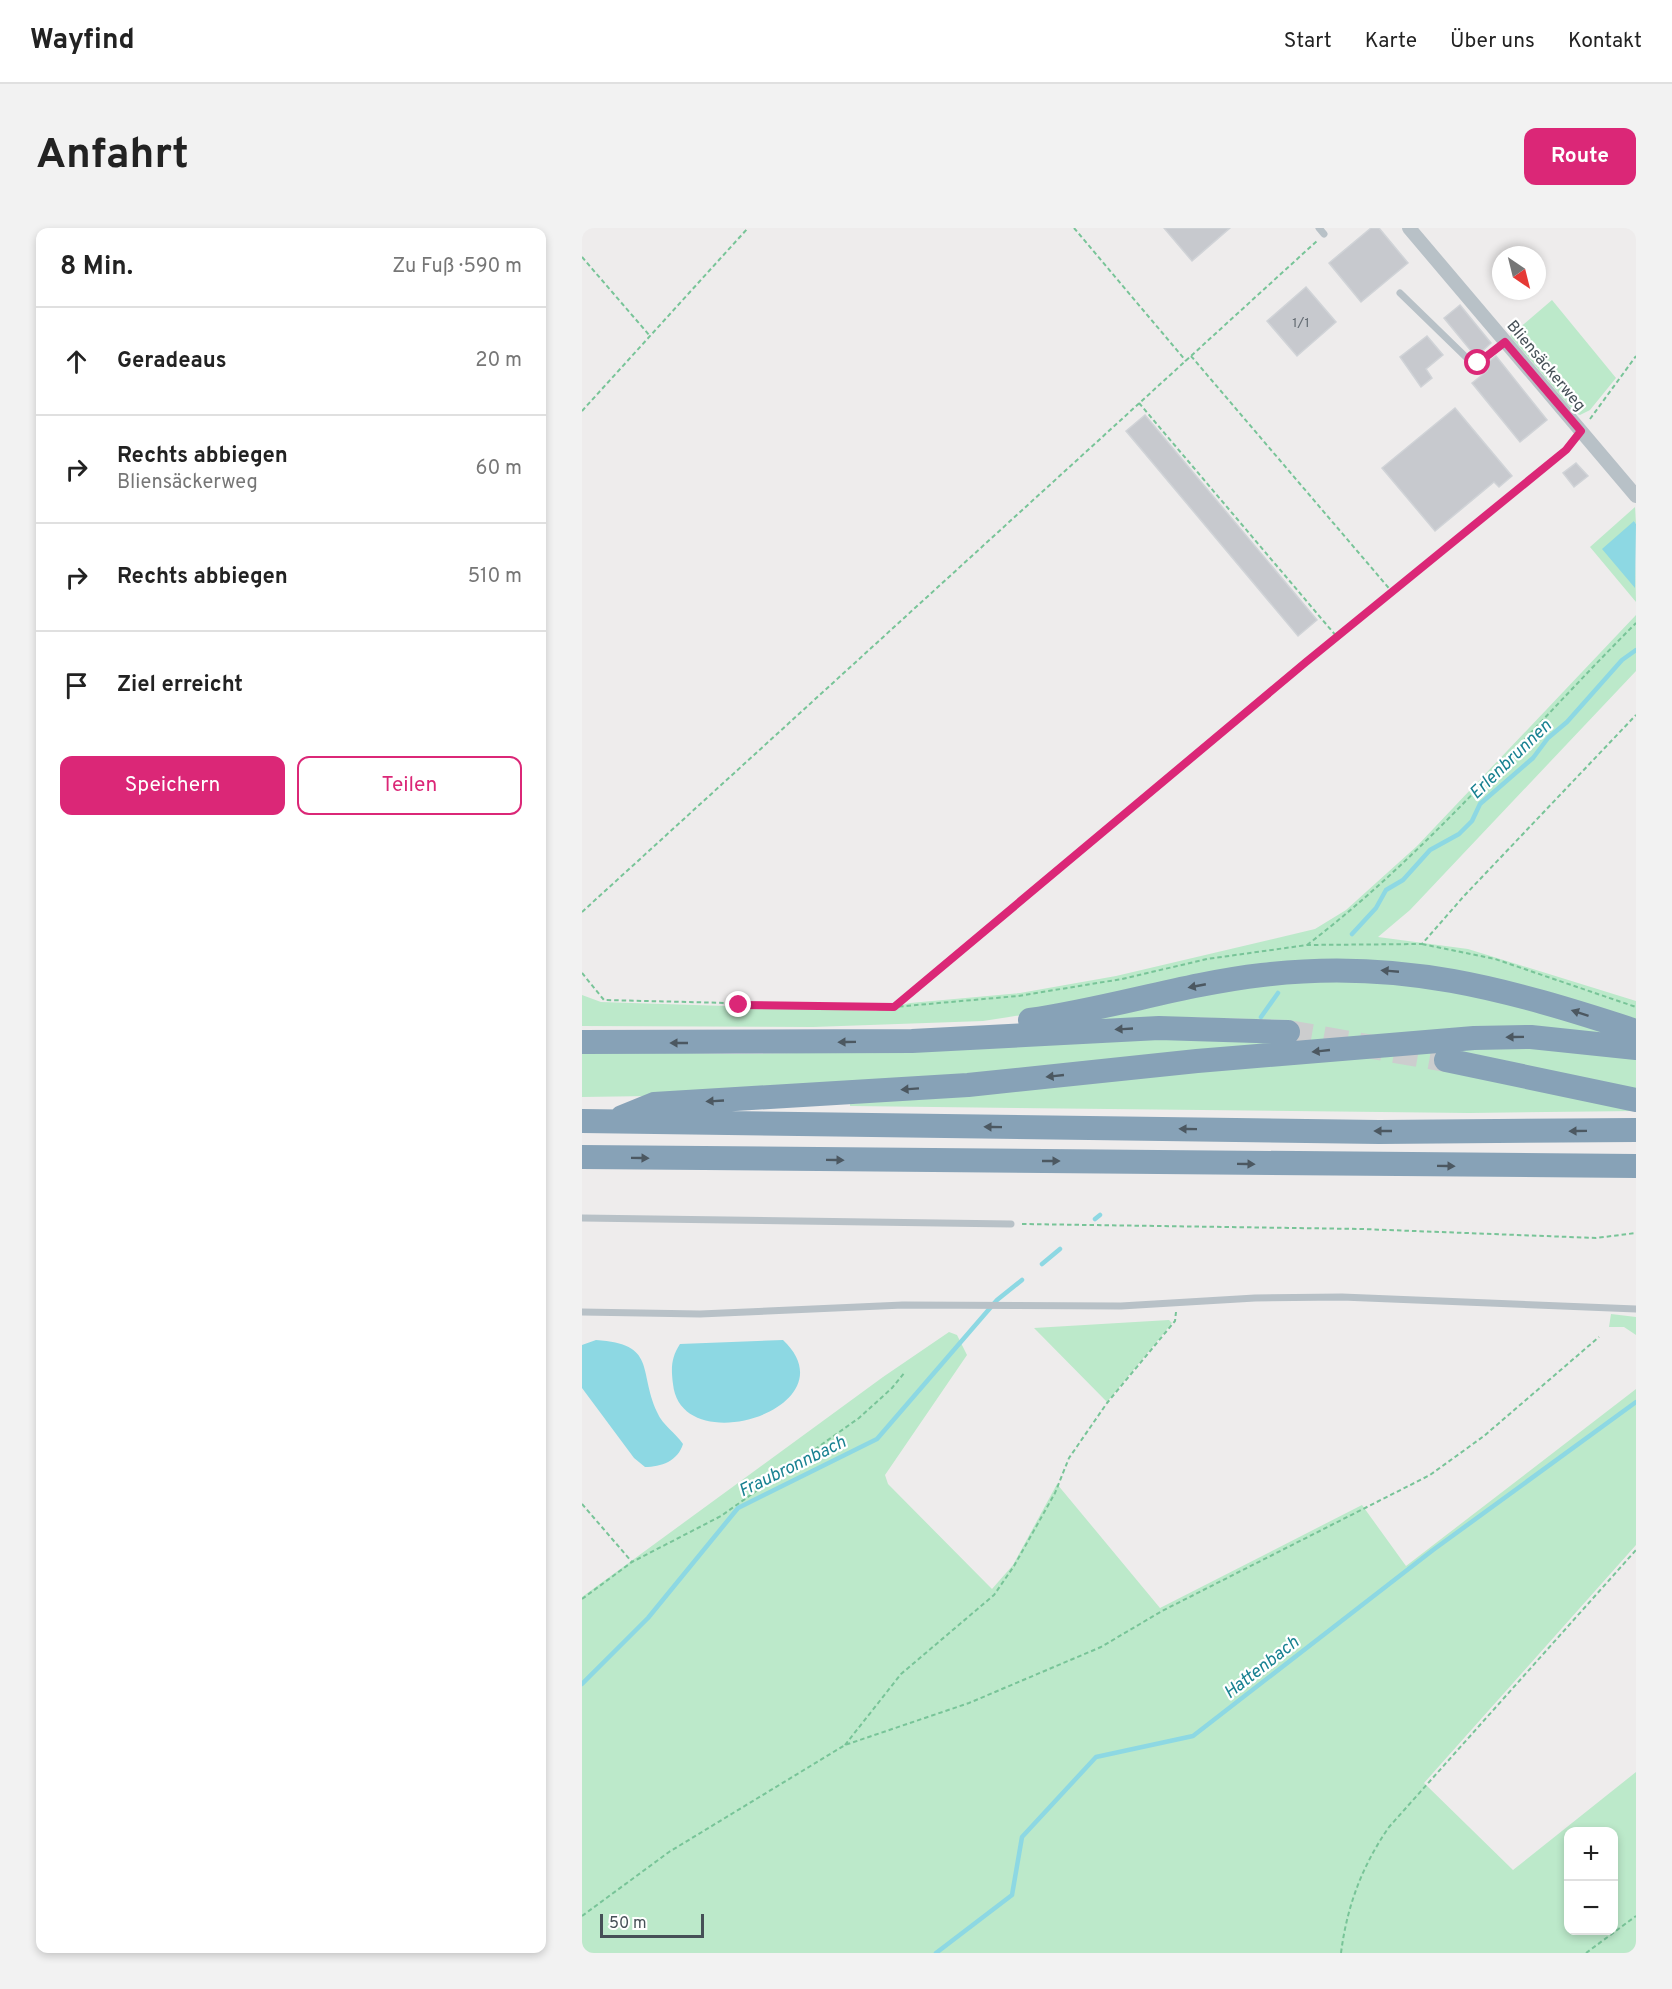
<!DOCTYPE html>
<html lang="de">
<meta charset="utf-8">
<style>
:root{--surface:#fff;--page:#f2f2f2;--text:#222;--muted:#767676;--line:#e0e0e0;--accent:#db2777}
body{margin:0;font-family:Overpass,sans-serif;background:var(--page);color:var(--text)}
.controls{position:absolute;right:18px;bottom:18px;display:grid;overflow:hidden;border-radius:12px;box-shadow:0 3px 9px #0003}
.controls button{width:54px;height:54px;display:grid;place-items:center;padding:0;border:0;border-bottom:2px solid var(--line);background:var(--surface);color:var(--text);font:30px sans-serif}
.compass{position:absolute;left:910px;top:18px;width:54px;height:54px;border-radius:50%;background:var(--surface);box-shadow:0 3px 9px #0003;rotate:145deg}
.scale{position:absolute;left:18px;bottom:15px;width:104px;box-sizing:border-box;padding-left:6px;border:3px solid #465057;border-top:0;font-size:16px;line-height:21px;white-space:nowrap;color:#465057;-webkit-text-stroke:4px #fff;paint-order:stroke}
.stop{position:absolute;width:18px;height:18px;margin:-14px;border:4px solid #db2777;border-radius:50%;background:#fff}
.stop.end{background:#db2777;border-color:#fff;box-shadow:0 2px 6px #0008}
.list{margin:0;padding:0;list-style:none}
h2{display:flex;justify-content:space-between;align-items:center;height:78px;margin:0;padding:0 24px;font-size:26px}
h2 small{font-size:20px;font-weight:400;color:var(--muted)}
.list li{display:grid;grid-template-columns:39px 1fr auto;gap:18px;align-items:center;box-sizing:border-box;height:108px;padding:0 24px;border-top:2px solid var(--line)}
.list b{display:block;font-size:22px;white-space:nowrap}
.list p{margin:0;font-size:20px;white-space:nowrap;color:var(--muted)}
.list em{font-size:20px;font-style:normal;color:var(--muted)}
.actions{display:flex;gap:12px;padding:18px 24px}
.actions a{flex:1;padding:14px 0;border:2px solid var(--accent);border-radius:12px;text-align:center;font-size:21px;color:var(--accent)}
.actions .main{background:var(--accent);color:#fff}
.icon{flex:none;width:33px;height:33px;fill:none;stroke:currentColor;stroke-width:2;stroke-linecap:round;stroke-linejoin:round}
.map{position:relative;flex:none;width:1054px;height:1725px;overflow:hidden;border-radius:12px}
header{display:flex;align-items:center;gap:36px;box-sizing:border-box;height:84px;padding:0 30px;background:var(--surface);border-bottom:2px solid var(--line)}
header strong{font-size:28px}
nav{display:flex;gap:33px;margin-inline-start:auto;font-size:21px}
.intro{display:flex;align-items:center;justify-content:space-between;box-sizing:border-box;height:144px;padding:0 36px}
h1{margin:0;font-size:42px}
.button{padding:15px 27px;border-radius:12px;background:var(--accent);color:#fff;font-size:21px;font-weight:700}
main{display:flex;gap:36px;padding:0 36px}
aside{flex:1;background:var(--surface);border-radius:12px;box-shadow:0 3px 9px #0003}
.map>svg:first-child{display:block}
</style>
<header>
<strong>Wayfind</strong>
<nav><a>Start</a><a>Karte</a><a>Über uns</a><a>Kontakt</a></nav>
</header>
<div class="intro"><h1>Anfahrt</h1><a class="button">Route</a></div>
<main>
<aside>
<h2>8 Min.<small>Zu Fuß · 590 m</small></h2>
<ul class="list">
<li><svg class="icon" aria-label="ahead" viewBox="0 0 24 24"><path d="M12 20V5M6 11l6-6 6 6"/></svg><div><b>Geradeaus</b></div><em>20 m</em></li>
<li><svg class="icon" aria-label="right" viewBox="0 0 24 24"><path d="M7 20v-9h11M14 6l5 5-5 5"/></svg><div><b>Rechts abbiegen</b><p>Bliensäckerweg</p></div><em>60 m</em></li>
<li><svg class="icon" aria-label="right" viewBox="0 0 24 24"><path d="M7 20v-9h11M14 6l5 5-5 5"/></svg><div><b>Rechts abbiegen</b></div><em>510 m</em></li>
<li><svg class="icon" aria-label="arrive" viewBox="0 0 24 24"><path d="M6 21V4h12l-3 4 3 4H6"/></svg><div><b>Ziel erreicht</b></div></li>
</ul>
<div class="actions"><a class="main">Speichern</a><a>Teilen</a></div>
</aside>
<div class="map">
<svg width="1054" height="1725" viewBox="0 0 1054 1725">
<rect width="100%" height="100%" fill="#eeecec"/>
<!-- green -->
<path fill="#bce9ca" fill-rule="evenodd" d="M 970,72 L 1034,150 L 1008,182 L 998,187 L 993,185 L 928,108 Z
M 1053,279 L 1054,296 L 1052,293 L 1054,374 L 1008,319 Z
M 1054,387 L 1054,443 L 828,682 L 796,709 L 886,721 L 1054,773 L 1054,795 L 785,734 L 401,793 L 231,799 L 0,798 L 0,767 L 19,774 L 294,783 L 328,775 L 438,765 L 534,748 L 733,701 L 764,682 L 835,618 Z
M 700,752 L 842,753 L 1037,806 L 137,867 L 0,869 L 0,823 L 153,826 L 291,824 L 707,799 L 708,792 L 598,789 L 501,795 L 502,791 Z
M 885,819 L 963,819 L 1054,831 L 1054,861 L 857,841 L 1054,883 L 887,885 L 268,878 L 268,876 Z
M 1029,1086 L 1054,1089 L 1054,1107 L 1042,1099 L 1027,1099 Z
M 587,1092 L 590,1095 L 525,1174 L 452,1100 Z
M 367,1104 L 375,1107 L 385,1127 L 303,1247 L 306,1256 L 410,1361 L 431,1337 L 475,1256 L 578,1380 L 780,1277 L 824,1338 L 1054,1161 L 1054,1317 L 842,1555 L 931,1642 L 1054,1544 L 1054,1725 L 0,1725 L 0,1369 L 301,1149 ZM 987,1604 L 1032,1604 L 1032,1702 L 987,1702 Z"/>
<!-- water -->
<path fill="#8dd8e3" d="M 1052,293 L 1054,296 L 1053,360 L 1020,321 Z
M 14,1112 C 75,1116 56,1142 75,1184 C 81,1198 93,1204 101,1216 C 96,1233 79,1239 63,1239 L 52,1230 L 0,1160 L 0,1117 Z
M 201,1112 C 272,1179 99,1235 91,1156 C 89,1140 89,1130 98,1116 Z"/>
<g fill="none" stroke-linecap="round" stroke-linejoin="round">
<!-- stream -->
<path stroke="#8dd8e3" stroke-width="4.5" d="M 770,706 L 794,680 L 804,662 L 821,652 L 848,622 L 877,606 L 890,593 L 898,576 L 951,530 L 966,510 L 985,494 L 1040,432 L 1054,422
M 679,789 L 696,765
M 513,991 L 518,987
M 460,1036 L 478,1021
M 0,1456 L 66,1390 L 156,1280 L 295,1211 L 415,1072 L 440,1052
M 354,1725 L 430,1667 L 440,1609 L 514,1529 L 611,1508 L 851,1322 L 1054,1174"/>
</g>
<!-- building -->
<path fill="#c7c9ce" stroke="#d0d3d7" stroke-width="1.5" d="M 582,0 L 648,0 L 610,33 Z
M 789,0 L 797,0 L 826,35 L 779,74 L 747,35 Z
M 724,59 L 754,94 L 715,128 L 685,93 Z
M 878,77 L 909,115 L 894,129 L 862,90 Z
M 845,108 L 861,127 L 844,141 L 850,150 L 839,159 L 818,129 Z
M 914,128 L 965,192 L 938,214 L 890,155 L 905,143 L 901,138 Z
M 873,180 L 930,248 L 917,259 L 912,254 L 853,303 L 800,240 Z
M 563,187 L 735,392 L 716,408 L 544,203 Z
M 994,235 L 1006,248 L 992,259 L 981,245 Z"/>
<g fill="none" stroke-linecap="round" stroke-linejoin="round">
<!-- motorway-tunnel -->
<path stroke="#cccdce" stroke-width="24" stroke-dasharray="24 12" stroke-linecap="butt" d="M 706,804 L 864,832"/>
<!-- path -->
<path stroke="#78c498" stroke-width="2" stroke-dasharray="4.5 3" stroke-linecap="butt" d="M 492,0 L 604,133
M 0,29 L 68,108
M 609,128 L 811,365
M 557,175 L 755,409
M 0,183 L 166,0
M 1008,191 L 1054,128
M 0,684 L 736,12
M 840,716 L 913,731 L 1054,779
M 725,717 C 847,624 946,503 1054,395
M 0,745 L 22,772 L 312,779 L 436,768 L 540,751 L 625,731 L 725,717 L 840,716 L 882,668 L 1054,487
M 312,779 L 724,434 L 947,253 L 989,215
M 440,996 L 780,1001 L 1014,1010 L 1054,1005
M 0,1276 L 50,1334
M 0,1371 L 50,1334 L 139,1288 L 277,1190 L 310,1160 L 323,1144
M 263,1517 L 319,1446 L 412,1367 L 432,1338 L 473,1265 L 487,1230 L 525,1175 L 593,1093 L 594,1084
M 0,1688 L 87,1624 L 263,1517 L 387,1475 L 519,1419 L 580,1383 L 848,1247 L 902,1208 L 1017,1109
M 759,1725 C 765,1678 780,1638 807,1599 L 1054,1322
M 1004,1725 L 1054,1688"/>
<!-- service -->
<path stroke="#b8c1c7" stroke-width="7" d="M 737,0 L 742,6
M 818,65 L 889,134 L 896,135 L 923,114
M 0,990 L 429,996
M 0,1084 L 118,1086 L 321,1077 L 539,1078 L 673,1070 L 760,1069 L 1054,1081"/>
<!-- minor -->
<path stroke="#b8c1c7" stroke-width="14" d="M 827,0 L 1054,268"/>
<!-- motorway -->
<path stroke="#87a2b7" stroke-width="24" d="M 448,792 C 526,781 602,756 680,747 C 817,730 925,761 1054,803
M 0,814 L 330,813 L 577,800 L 706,804
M 864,832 L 1054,872
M 40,889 L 72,876 L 386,857 L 615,833 L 892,810 L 949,809 L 1054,820
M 0,893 L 797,904 L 1054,902
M 0,929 L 1054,938"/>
</g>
<!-- one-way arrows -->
<defs><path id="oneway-solid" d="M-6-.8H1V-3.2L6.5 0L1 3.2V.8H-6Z" transform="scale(1.5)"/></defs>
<g fill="#4c5861">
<use href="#oneway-solid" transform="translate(808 743) rotate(-175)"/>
<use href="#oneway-solid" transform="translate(615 758) rotate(169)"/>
<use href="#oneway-solid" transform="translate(998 785) rotate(-162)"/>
<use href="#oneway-solid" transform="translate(542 801) rotate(177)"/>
<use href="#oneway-solid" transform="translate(933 809) rotate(179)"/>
<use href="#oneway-solid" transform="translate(265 814) rotate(179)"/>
<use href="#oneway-solid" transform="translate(97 815) rotate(-180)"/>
<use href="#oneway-solid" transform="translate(739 823) rotate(174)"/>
<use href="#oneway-solid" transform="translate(473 848) rotate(174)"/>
<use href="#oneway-solid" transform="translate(328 861) rotate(176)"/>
<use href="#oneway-solid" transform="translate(133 873) rotate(177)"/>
<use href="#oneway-solid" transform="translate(411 899) rotate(-179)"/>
<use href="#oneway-solid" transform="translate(606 901) rotate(-179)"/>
<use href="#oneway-solid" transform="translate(801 903) rotate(-180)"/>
<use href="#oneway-solid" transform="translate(996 903) rotate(179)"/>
<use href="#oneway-solid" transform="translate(58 930) rotate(1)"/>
<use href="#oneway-solid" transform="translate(253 932) rotate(1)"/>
<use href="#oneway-solid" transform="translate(469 933)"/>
<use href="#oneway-solid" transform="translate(664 936) rotate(1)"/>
<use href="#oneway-solid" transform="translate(864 938) rotate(1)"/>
</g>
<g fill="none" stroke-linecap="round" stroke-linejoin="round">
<!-- route -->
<path stroke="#db2777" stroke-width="8" d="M 157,777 L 312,779 L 724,434 L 984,222 L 999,203 L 923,114 L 896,135"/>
</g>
<g text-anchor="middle" stroke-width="4.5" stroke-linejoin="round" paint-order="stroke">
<!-- number labels -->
<g font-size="14" fill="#666e75">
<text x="719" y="99">1/1</text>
</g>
<!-- street labels -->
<g font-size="16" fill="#465057" stroke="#fff">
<text transform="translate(965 137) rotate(50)" y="6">Bliensäckerweg</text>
</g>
<!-- water labels -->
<g font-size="18" font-style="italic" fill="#188191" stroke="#fff">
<text transform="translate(928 531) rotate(-44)" y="6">Erlenbrunnen</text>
<text transform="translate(210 1238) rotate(-26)" y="6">Fraubronnbach</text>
<text transform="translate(679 1439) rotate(-38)" y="6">Hattenbach</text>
</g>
</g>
</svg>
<div class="controls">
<button>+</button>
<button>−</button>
</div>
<svg class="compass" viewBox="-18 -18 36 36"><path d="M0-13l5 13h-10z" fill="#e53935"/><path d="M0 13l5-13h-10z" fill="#767676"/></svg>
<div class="scale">50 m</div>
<div class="stop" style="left:896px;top:135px"></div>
<div class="stop end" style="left:157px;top:777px"></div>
</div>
</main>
